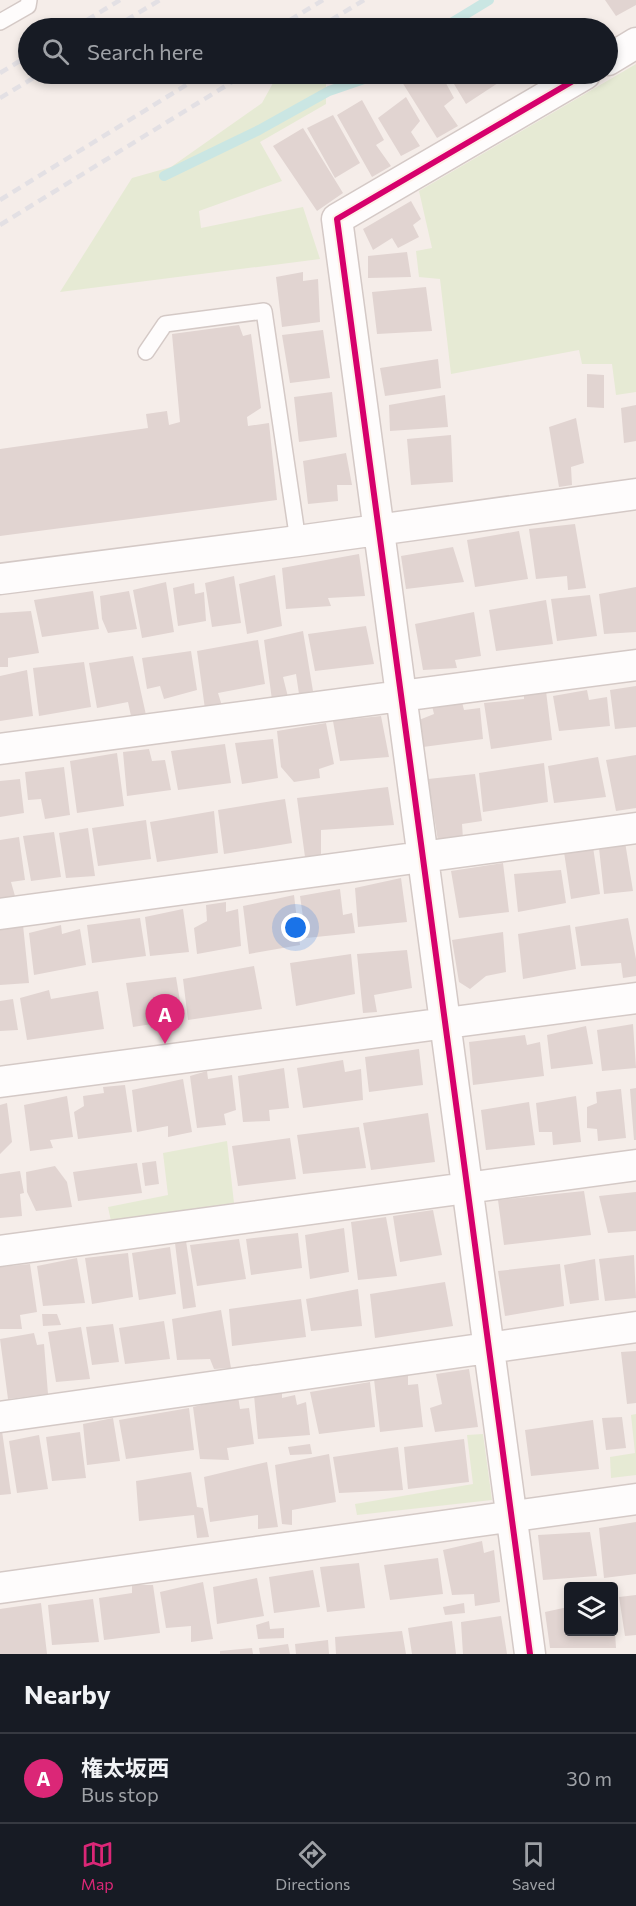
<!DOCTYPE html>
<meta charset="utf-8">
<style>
:root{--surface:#171b24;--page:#20242c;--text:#f1f3f6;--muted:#9ea1a6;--line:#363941;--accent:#db2777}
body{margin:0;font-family:Commissioner,"Noto Sans JP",sans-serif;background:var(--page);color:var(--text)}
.controls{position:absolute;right:18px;bottom:18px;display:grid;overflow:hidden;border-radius:6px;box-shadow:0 3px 9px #0003}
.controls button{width:54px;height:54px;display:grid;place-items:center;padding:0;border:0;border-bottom:2px solid var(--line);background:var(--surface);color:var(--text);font:30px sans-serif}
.you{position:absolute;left:296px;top:928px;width:21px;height:21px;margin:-15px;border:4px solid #fff;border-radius:50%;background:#1a73e8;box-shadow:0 0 0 9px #1a73e833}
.badge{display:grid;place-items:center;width:39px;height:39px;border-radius:50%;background:var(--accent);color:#fff;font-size:20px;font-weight:700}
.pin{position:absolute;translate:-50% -50px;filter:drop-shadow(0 2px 3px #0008)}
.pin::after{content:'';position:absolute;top:32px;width:21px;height:18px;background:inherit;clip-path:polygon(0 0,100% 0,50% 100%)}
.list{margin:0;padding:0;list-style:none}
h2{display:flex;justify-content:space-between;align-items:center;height:78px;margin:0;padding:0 24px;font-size:26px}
h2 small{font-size:20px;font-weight:400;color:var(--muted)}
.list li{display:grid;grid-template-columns:39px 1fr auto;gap:18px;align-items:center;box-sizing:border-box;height:90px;padding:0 24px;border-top:2px solid var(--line)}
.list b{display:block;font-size:22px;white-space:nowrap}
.list p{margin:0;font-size:20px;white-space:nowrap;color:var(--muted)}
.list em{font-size:20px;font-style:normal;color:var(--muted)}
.icon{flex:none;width:33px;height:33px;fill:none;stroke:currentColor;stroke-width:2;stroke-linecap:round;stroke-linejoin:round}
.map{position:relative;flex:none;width:636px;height:1654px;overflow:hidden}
.search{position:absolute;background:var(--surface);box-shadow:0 3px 9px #0003;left:18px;right:18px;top:18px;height:66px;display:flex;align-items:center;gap:15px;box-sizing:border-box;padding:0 21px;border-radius:33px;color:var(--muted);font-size:22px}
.sheet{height:168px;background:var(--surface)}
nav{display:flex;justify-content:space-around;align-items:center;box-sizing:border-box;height:84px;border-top:2px solid var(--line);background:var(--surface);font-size:16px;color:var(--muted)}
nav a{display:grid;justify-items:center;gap:3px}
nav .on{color:var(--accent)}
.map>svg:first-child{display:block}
</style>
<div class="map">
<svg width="636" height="1654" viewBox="0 0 636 1654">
<rect width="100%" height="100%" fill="#f5ede9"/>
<!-- green -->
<path fill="#e6ead4" d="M 636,64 L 636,392 L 616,395 L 612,364 L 582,364 L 579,350 L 451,374 L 440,279 L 419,277 L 416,251 L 432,248 L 419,191 Z
M 298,74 L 322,74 L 326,78 L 326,104 L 260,142 L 282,181 L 199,211 L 201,228 L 303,207 L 320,259 L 60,292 L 132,178 L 171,167 L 262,103 L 273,83 Z
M 227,1141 L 234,1203 L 111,1221 L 108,1207 L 168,1195 L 163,1153 Z
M 636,1414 L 636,1475 L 611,1478 L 610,1457 L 635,1453 L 631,1415 Z
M 483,1434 L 492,1500 L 357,1515 L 355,1504 L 473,1484 L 467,1435 Z"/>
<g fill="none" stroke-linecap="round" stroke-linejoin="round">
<!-- stream -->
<path stroke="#cae6e3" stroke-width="10" d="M 443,28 L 489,0
M 164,176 L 259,130 L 329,91 L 364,79 L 371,74"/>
</g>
<!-- building -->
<path fill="#e1d4d1" d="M 605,0 L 636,0 L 636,5 L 616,16 Z
M 511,18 L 517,28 L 493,28 Z
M 416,74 L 441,74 L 454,98 L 444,106 L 458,126 L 437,138 L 402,82 Z
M 448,74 L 492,74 L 498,83 L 466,104 Z
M 406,97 L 420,121 L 411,132 L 420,146 L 401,156 L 378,118 Z
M 362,100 L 384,140 L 376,145 L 391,166 L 372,177 L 337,115 Z
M 333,115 L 360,163 L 335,178 L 307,128 Z
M 303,128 L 343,193 L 317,211 L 273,146 Z
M 411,201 L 421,219 L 413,225 L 419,237 L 398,248 L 392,238 L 373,250 L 363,229 Z
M 407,252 L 411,277 L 368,278 L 368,256 Z
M 303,272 L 303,281 L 318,279 L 320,322 L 282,327 L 276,277 Z
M 426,287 L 432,331 L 377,334 L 372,292 Z
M 239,325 L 243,336 L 251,334 L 261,408 L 247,417 L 248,426 L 269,423 L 277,500 L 0,536 L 0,449 L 148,428 L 146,414 L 167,411 L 169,425 L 180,422 L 172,334 Z
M 323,330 L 330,378 L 290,383 L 282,335 Z
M 438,359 L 441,388 L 385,396 L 380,368 Z
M 587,374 L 604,375 L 604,408 L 587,407 Z
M 332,392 L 337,437 L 299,442 L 294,397 Z
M 445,395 L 448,427 L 390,431 L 389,405 Z
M 636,405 L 636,441 L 624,443 L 621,408 Z
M 576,418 L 584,463 L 571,467 L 572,485 L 559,487 L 549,427 Z
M 451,435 L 453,482 L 411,485 L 407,439 Z
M 346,453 L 352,485 L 337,485 L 338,501 L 308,504 L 303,461 Z
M 575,524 L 586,588 L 568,590 L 567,576 L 536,579 L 529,529 Z
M 519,531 L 528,579 L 475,587 L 467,540 Z
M 453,547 L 464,582 L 406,589 L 401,556 Z
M 359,554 L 365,596 L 328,598 L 331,606 L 286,609 L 282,568 Z
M 275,575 L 282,626 L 247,634 L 239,584 Z
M 234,576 L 241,623 L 212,627 L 205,583 Z
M 166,582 L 174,632 L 142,638 L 133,590 Z
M 194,583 L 195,594 L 204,592 L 206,621 L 178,626 L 173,588 Z
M 636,587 L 636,632 L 604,634 L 599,594 Z
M 93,591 L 99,629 L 42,637 L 34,600 Z
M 129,591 L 137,629 L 108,633 L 102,619 L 100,596 Z
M 590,595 L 597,636 L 557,641 L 551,599 Z
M 546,600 L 553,644 L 496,651 L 489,610 Z
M 31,611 L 39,653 L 8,658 L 8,667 L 0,667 L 0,613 Z
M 474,612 L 481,656 L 455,660 L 457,668 L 423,670 L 415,624 Z
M 366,626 L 374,664 L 315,671 L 308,634 Z
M 303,631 L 313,691 L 299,694 L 296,674 L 283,677 L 288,697 L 272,700 L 264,640 Z
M 258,640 L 265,684 L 218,693 L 222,706 L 205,709 L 197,651 Z
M 191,651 L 197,690 L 164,699 L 160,686 L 147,689 L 142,658 Z
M 133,656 L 146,715 L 131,716 L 128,702 L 97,708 L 89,663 Z
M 84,662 L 91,707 L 39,716 L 33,668 Z
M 27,670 L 33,716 L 0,721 L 0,676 Z
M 636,686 L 636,727 L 615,729 L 610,690 Z
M 587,690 L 589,700 L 607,697 L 610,726 L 559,731 L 553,696 Z
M 546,691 L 552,740 L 491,749 L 484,703 L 524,699 L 524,692 Z
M 462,702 L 464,710 L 480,708 L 483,739 L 423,747 L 419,720 L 434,714 L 432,706 Z
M 381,716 L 389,757 L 340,761 L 333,721 Z
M 326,723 L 334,764 L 319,769 L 320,778 L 294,782 L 281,767 L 277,731 Z
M 273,739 L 278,778 L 242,784 L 235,743 Z
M 225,744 L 231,783 L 178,790 L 171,751 Z
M 149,749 L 152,761 L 165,760 L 171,790 L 127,796 L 123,752 Z
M 117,753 L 124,806 L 77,813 L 70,761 Z
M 636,755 L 636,808 L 616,811 L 606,760 Z
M 598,757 L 606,797 L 554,803 L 548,766 Z
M 544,763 L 548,802 L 483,812 L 479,773 Z
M 64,767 L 70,815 L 45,819 L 41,799 L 28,800 L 25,772 Z
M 475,774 L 482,821 L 462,824 L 463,839 L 438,841 L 428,779 Z
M 20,779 L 24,813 L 0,817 L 0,781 Z
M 388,787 L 394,825 L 321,830 L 321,855 L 305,857 L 297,798 Z
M 285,799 L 292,843 L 224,854 L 218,810 Z
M 214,811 L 218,853 L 157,862 L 150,822 Z
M 146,820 L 151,859 L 98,866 L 92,828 Z
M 88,828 L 95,876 L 66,878 L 59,833 Z
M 54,832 L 61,877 L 31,881 L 23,836 Z
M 19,837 L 25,880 L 11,882 L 15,896 L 0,898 L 0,840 Z
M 625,842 L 633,891 L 604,894 L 599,848 Z
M 593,847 L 600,894 L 571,899 L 564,852 Z
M 503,863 L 509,912 L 459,918 L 451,871 Z
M 561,870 L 566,903 L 518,912 L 514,874 Z
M 401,878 L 407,922 L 358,927 L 355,888 Z
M 340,889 L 343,915 L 352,913 L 355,933 L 306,938 L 300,896 Z
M 294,895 L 300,945 L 249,954 L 243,906 Z
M 226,902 L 226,912 L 238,909 L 241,946 L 197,954 L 194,928 L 207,921 L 206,905 Z
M 183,909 L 189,952 L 150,956 L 145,917 Z
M 140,918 L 146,956 L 92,963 L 87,925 Z
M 628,918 L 636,959 L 636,976 L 623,978 L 621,963 L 581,966 L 575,927 Z
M 23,925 L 29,983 L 0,985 L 0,928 Z
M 61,925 L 62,934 L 80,929 L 86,965 L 34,975 L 29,933 Z
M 570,925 L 576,969 L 523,979 L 518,934 Z
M 503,932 L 506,972 L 486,976 L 470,989 L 459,982 L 452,940 Z
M 407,950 L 412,988 L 374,995 L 377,1012 L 363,1013 L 357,954 Z
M 351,954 L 355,994 L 296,1006 L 290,963 Z
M 254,966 L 262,1009 L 188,1020 L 183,979 Z
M 176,977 L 183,1019 L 133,1027 L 126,983 Z
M 49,990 L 51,999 L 98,991 L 104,1029 L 27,1040 L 20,998 Z
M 13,999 L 18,1030 L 0,1031 L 0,1001 Z
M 633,1024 L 636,1068 L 602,1071 L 597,1030 Z
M 586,1026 L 593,1064 L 551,1069 L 547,1035 Z
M 525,1035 L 527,1045 L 540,1042 L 544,1076 L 473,1085 L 469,1042 Z
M 419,1049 L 423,1085 L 369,1092 L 365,1057 Z
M 343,1060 L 345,1072 L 361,1069 L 363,1100 L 303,1108 L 297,1068 Z
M 284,1068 L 289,1108 L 269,1110 L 270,1121 L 243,1122 L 238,1076 Z
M 207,1071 L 208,1079 L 232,1075 L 236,1110 L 224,1114 L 226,1125 L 197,1128 L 190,1076 Z
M 183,1079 L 192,1132 L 168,1137 L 168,1126 L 137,1132 L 132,1090 Z
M 125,1085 L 132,1132 L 78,1139 L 74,1112 L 84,1106 L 83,1096 L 104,1093 L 103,1087 Z
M 636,1088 L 636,1140 L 634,1140 L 630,1089 Z
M 621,1089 L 626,1138 L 598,1141 L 597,1129 L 587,1128 L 587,1107 L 597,1103 L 596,1092 Z
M 67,1096 L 73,1137 L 50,1140 L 53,1148 L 30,1151 L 24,1105 Z
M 576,1096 L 581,1142 L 553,1145 L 552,1132 L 539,1132 L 536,1103 Z
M 529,1102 L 535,1145 L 486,1150 L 481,1110 Z
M 7,1103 L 12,1142 L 0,1154 L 0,1105 Z
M 428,1113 L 435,1162 L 371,1170 L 363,1123 Z
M 359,1127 L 366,1168 L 303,1174 L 297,1135 Z
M 290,1138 L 296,1179 L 238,1186 L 232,1146 Z
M 156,1161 L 159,1184 L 145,1186 L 142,1163 Z
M 137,1163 L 142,1193 L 78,1201 L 73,1172 Z
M 55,1166 L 67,1182 L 72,1207 L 36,1211 L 27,1192 L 26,1172 Z
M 20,1171 L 24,1193 L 20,1194 L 22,1216 L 0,1218 L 0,1174 Z
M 584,1191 L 591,1235 L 504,1245 L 498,1200 Z
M 636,1192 L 636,1231 L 608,1233 L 599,1196 Z
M 433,1210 L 442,1255 L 400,1262 L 393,1216 Z
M 386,1217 L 397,1276 L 358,1280 L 351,1222 Z
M 344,1228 L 349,1272 L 310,1279 L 305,1235 Z
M 298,1233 L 302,1268 L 251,1275 L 246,1239 Z
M 239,1239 L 246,1279 L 197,1286 L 190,1245 Z
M 186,1241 L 196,1307 L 183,1309 L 175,1243 Z
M 170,1247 L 176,1294 L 139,1300 L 132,1253 Z
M 128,1253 L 133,1297 L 92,1304 L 85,1258 Z
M 634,1255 L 636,1298 L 605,1301 L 599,1259 Z
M 77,1258 L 85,1303 L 43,1306 L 37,1266 Z
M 595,1259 L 599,1300 L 570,1304 L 564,1265 Z
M 30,1264 L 37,1312 L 20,1315 L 22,1329 L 0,1329 L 0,1267 Z
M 560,1264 L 564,1306 L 505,1316 L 498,1271 Z
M 445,1282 L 453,1326 L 375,1338 L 370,1294 Z
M 358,1289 L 362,1326 L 311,1331 L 306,1299 Z
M 301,1299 L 306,1337 L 232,1346 L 229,1309 Z
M 221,1310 L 231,1368 L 214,1369 L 210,1359 L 177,1360 L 172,1319 Z
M 42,1314 L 57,1314 L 61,1325 L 43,1326 Z
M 164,1321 L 170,1359 L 125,1364 L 119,1328 Z
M 113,1324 L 119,1362 L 92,1365 L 86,1327 Z
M 81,1327 L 90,1379 L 56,1382 L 48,1332 Z
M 34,1333 L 37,1345 L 44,1344 L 48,1394 L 8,1399 L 0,1339 Z
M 636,1351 L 636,1403 L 627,1404 L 621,1352 Z
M 469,1369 L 478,1427 L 435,1432 L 430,1408 L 442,1404 L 436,1374 Z
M 408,1374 L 408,1385 L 418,1384 L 423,1427 L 380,1432 L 374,1379 Z
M 370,1382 L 375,1427 L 319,1434 L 310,1392 Z
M 282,1388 L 282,1398 L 295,1395 L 297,1405 L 306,1402 L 310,1435 L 258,1439 L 254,1395 Z
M 238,1396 L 240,1409 L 249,1408 L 254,1444 L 227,1448 L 229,1460 L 200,1459 L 193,1407 Z
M 189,1408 L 194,1450 L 126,1459 L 119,1420 Z
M 622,1417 L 626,1448 L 606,1450 L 602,1418 Z
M 113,1418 L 120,1461 L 87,1465 L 83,1424 Z
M 593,1420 L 599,1469 L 531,1476 L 525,1430 Z
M 0,1431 L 2,1431 L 11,1494 L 0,1495 Z
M 80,1432 L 86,1478 L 52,1481 L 46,1437 Z
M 39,1435 L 48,1489 L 17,1493 L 9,1441 Z
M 464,1439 L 469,1482 L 408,1489 L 404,1447 Z
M 310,1444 L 312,1454 L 290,1455 L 288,1447 Z
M 398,1447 L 403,1490 L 339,1493 L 333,1457 Z
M 329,1454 L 336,1502 L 292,1510 L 292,1525 L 282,1524 L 275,1465 Z
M 267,1462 L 278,1527 L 258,1529 L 258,1515 L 210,1522 L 204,1477 Z
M 191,1472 L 197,1507 L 203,1508 L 209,1537 L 197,1538 L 194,1515 L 139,1521 L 136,1481 Z
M 636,1522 L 636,1574 L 604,1578 L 599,1528 Z
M 590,1532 L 597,1576 L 543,1580 L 538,1535 Z
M 482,1541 L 484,1553 L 494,1550 L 500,1602 L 475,1606 L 474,1594 L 452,1595 L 443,1550 Z
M 438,1558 L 443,1594 L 390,1600 L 384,1565 Z
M 359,1563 L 365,1608 L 327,1612 L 320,1567 Z
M 313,1570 L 320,1607 L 274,1613 L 269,1577 Z
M 257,1578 L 264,1616 L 217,1624 L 213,1587 Z
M 203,1582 L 213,1639 L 191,1642 L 191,1626 L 166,1628 L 160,1592 Z
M 132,1585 L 153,1585 L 160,1633 L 104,1640 L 99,1598 L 132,1593 Z
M 636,1595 L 636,1635 L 625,1636 L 619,1597 Z
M 93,1599 L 99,1642 L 52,1645 L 48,1605 Z
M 41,1603 L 47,1654 L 0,1654 L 0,1609 Z
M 464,1603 L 465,1613 L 445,1615 L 443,1607 Z
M 568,1607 L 568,1632 L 615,1632 L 616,1648 L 550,1648 L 545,1612 Z
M 501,1616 L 507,1654 L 463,1654 L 461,1622 Z
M 269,1621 L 270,1629 L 284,1628 L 284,1638 L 258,1639 L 256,1625 Z
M 452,1621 L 456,1654 L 412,1654 L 408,1628 Z
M 402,1631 L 406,1654 L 336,1654 L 335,1637 Z
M 328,1640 L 329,1654 L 296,1654 L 295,1644 Z
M 288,1644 L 290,1654 L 260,1654 L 259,1648 Z
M 252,1648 L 253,1654 L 220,1654 L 220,1651 Z"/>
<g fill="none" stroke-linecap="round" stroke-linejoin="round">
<defs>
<path id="service" d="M 0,22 L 28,6 L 29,0
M 146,352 L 165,324 L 264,311 L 298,541"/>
<path id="minor" d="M 608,60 L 636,43
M 0,579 L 298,541 L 636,494
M 0,749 L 636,665
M 0,914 L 636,828
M 0,1082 L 636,998
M 0,1251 L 636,1165
M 0,1417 L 636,1327
M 0,1588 L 636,1499
M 530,1654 L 337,219 L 585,74"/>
</defs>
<!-- service casing -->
<use href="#service" stroke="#d4c9c6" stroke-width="18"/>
<!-- minor casing -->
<use href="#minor" stroke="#d4c9c6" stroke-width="33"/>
<!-- service -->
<use href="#service" stroke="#fefcfc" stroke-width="15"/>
<!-- minor -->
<use href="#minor" stroke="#fefcfc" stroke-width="30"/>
<!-- rail -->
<path stroke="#e3e0e4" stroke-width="4.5" stroke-dasharray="9 6" stroke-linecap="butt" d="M 74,28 L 120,0
M 113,28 L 160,0
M 277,28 L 323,0
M 318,28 L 364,0
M 0,73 L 28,56
M 0,98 L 40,74
M 0,200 L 204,74
M 0,225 L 245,74"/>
<defs>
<path id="cycleway" d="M 530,1654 L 337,219 L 585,74"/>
</defs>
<!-- cycleway casing -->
<use href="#cycleway" stroke="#fef1e9" stroke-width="10"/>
<!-- cycleway -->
<use href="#cycleway" stroke="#d6006c" stroke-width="6"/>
</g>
</svg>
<div class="controls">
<button><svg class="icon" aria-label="layers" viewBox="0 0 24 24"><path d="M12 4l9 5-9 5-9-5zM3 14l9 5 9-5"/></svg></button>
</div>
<div class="you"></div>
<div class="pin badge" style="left:165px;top:1044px">A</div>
<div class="search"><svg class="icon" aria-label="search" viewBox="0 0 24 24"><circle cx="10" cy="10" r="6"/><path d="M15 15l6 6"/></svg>Search here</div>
</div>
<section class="sheet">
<h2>Nearby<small></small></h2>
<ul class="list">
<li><span class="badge">A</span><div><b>権太坂西</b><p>Bus stop</p></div><em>30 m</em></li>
</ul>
</section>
<nav>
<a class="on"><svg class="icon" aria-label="map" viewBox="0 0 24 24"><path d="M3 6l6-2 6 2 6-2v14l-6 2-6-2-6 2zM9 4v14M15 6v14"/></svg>Map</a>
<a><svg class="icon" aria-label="directions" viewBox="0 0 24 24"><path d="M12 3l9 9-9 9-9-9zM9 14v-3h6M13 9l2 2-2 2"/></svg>Directions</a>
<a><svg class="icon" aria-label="saved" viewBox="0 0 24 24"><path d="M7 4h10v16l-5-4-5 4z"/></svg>Saved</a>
</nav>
